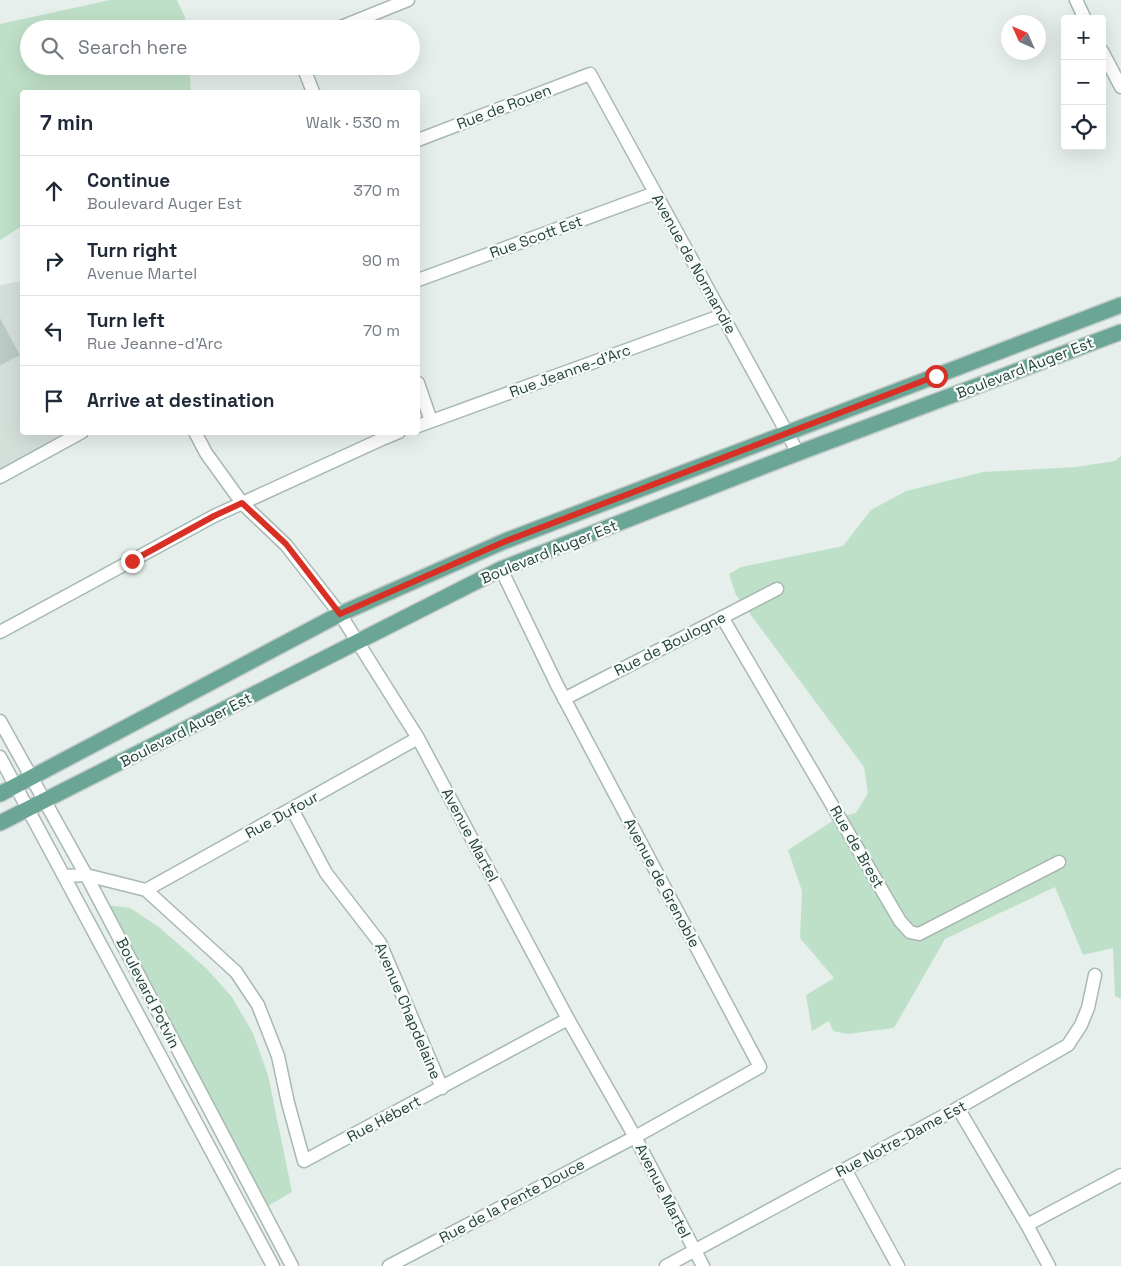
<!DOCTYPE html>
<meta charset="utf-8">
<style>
:root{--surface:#fff;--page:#f2f2f3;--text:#1f2937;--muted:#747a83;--line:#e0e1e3}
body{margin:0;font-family:"Space Grotesk",sans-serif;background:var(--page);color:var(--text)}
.controls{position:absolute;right:15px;top:15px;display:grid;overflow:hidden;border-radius:5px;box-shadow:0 5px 20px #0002}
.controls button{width:45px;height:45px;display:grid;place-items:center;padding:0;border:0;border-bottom:1px solid var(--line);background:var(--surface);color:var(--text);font:25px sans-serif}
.compass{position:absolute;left:1001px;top:15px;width:45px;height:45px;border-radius:50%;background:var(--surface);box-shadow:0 5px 20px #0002;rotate:315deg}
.stop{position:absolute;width:15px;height:15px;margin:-11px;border:4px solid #d93025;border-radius:50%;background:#fff}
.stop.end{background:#d93025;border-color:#fff;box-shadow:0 1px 5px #0008}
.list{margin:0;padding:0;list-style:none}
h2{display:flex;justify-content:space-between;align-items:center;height:65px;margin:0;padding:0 20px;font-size:21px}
h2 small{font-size:16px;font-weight:400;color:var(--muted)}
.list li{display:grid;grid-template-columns:32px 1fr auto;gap:15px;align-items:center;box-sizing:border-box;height:70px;padding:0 20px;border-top:1px solid var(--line)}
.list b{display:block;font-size:19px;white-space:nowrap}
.list p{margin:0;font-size:16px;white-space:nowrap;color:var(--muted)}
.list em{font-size:16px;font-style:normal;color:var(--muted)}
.icon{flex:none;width:28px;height:28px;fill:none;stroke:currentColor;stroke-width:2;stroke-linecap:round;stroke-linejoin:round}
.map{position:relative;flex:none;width:1121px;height:1266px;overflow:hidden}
.search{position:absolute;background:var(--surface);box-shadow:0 5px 20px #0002;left:20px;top:20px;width:400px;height:55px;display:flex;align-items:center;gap:12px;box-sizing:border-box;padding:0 18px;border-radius:28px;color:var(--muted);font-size:19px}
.panel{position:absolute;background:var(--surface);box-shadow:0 5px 20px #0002;left:20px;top:90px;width:400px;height:345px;border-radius:5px}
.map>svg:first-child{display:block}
</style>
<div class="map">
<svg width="1121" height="1266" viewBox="0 0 1121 1266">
<rect width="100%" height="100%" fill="#e6efeb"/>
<!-- built -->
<path fill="#d4dfda" d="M 22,281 L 22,432 L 82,433 L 0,477 L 0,285 Z"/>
<!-- green -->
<path fill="#bfe0c8" d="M 110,0 L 177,0 L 185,17 L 186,29 L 29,29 L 29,66 L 189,66 L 191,92 L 22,92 L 22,226 L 0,240 L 0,24 Z
M 1121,456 L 1121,999 L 1115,996 L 1113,948 L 1083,955 L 1055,887 L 945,939 L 894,1028 L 847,1034 L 833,1031 L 829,1021 L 812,1031 L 806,995 L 834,978 L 800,938 L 802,891 L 788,850 L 837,818 L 856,813 L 868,793 L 864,767 L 736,595 L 729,574 L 741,567 L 843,546 L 871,510 L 906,491 L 983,472 L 1076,467 L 1115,461 Z
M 107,905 L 130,908 L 159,927 L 207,969 L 232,997 L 253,1033 L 268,1075 L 292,1192 L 266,1207 Z"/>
<!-- building -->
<path fill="#bbcac4" stroke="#b8c9c2" d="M 0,319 L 19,355 L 0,365 Z"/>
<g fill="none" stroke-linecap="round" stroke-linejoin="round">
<defs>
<path id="minor" d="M 1076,0 L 1085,19
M 336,29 L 408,0
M 1102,51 L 1121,87
M 303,66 L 313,92
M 418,140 L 590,74 L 798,453
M 418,280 L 655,193
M 418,383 L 431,421
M 418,426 L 723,315
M 195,432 L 206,453 L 242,503 L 286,545 L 340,614 L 418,738 L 568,1019 L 635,1137 L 703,1266
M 0,477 L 82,432
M 722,617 L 900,921 L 910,932 L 919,934 L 1059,862
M 0,632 L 214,516 L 382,439 L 399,432
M 564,699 L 777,589
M 0,721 L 86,875 L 292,1266
M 0,757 L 273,1266
M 292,809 L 326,873 L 380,943 L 442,1088
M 65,876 L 86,875 L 146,890 L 236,972 L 258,1005 L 278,1056 L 288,1103 L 304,1161 L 568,1019
M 146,890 L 418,738
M 958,1108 L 1027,1225 L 1049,1266
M 845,1169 L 898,1266
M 1027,1225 L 1121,1175
M 389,1266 L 635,1137 L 760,1067 L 557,685 L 501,569
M 666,1266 L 958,1108 L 1068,1045 L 1081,1025 L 1088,1008 L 1095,975"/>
<path id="major" d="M 0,794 L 340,614 L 505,541 L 1121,305
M 0,823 L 501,569 L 798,453 L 1121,332"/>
</defs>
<!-- minor casing -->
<use href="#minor" stroke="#a8b8b2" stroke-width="15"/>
<!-- major casing -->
<use href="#major" stroke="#c2cac8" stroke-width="18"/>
<!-- minor -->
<use href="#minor" stroke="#fff" stroke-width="12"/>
<!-- major -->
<use href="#major" stroke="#6aa596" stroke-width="15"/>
</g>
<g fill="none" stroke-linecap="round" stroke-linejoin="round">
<!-- route -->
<path stroke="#d93025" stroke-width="6" d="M 132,561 L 214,516 L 242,503 L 286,544 L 340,614 L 506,541 L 936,376"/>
</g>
<g text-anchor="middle" stroke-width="4.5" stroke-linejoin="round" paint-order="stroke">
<!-- street labels -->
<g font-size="15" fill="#24423a" stroke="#f7fbf9">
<text transform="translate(504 107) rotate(-21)" y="5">Rue de Rouen</text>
<text transform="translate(536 237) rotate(-20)" y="5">Rue Scott Est</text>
<text transform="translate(694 264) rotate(61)" y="5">Avenue de Normandie</text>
<text transform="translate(1025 368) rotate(-21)" y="5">Boulevard Auger Est</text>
<text transform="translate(570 371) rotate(-20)" y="5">Rue Jeanne-d'Arc</text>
<text transform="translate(549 552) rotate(-22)" y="5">Boulevard Auger Est</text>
<text transform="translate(670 644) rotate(-27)" y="5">Rue de Boulogne</text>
<text transform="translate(186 730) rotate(-27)" y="5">Boulevard Auger Est</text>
<text transform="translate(282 815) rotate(-29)" y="5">Rue Dufour</text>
<text transform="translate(470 835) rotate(62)" y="5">Avenue Martel</text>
<text transform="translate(857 847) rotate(60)" y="5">Rue de Brest</text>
<text transform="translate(662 883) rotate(62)" y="5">Avenue de Grenoble</text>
<text transform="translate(148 993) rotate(63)" y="5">Boulevard Potvin</text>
<text transform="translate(408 1011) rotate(67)" y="5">Avenue Chapdelaine</text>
<text transform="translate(384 1119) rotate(-28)" y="5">Rue Hébert</text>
<text transform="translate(901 1139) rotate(-28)" y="5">Rue Notre-Dame Est</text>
<text transform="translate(663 1191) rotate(63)" y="5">Avenue Martel</text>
<text transform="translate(512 1201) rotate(-28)" y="5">Rue de la Pente Douce</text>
</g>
</g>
</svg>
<div class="controls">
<button>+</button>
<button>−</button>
<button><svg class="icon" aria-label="locate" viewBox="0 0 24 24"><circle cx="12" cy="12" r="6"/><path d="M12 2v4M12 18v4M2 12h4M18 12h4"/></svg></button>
</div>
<svg class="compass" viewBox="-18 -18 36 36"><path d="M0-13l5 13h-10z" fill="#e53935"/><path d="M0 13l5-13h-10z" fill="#747a83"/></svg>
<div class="stop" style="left:936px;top:376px"></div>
<div class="stop end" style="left:132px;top:561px"></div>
<div class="search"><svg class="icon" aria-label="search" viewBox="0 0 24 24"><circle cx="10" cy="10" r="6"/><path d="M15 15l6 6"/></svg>Search here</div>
<section class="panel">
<h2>7 min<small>Walk · 530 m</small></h2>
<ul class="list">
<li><svg class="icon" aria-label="ahead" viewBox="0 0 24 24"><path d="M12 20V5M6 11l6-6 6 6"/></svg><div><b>Continue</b><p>Boulevard Auger Est</p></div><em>370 m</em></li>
<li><svg class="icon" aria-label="right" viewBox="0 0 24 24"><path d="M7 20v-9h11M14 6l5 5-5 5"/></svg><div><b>Turn right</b><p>Avenue Martel</p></div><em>90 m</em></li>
<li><svg class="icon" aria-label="left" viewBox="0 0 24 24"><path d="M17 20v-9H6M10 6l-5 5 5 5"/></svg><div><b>Turn left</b><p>Rue Jeanne-d'Arc</p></div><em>70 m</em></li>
<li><svg class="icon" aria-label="arrive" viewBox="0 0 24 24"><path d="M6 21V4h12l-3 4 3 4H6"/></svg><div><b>Arrive at destination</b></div></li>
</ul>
</section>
</div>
